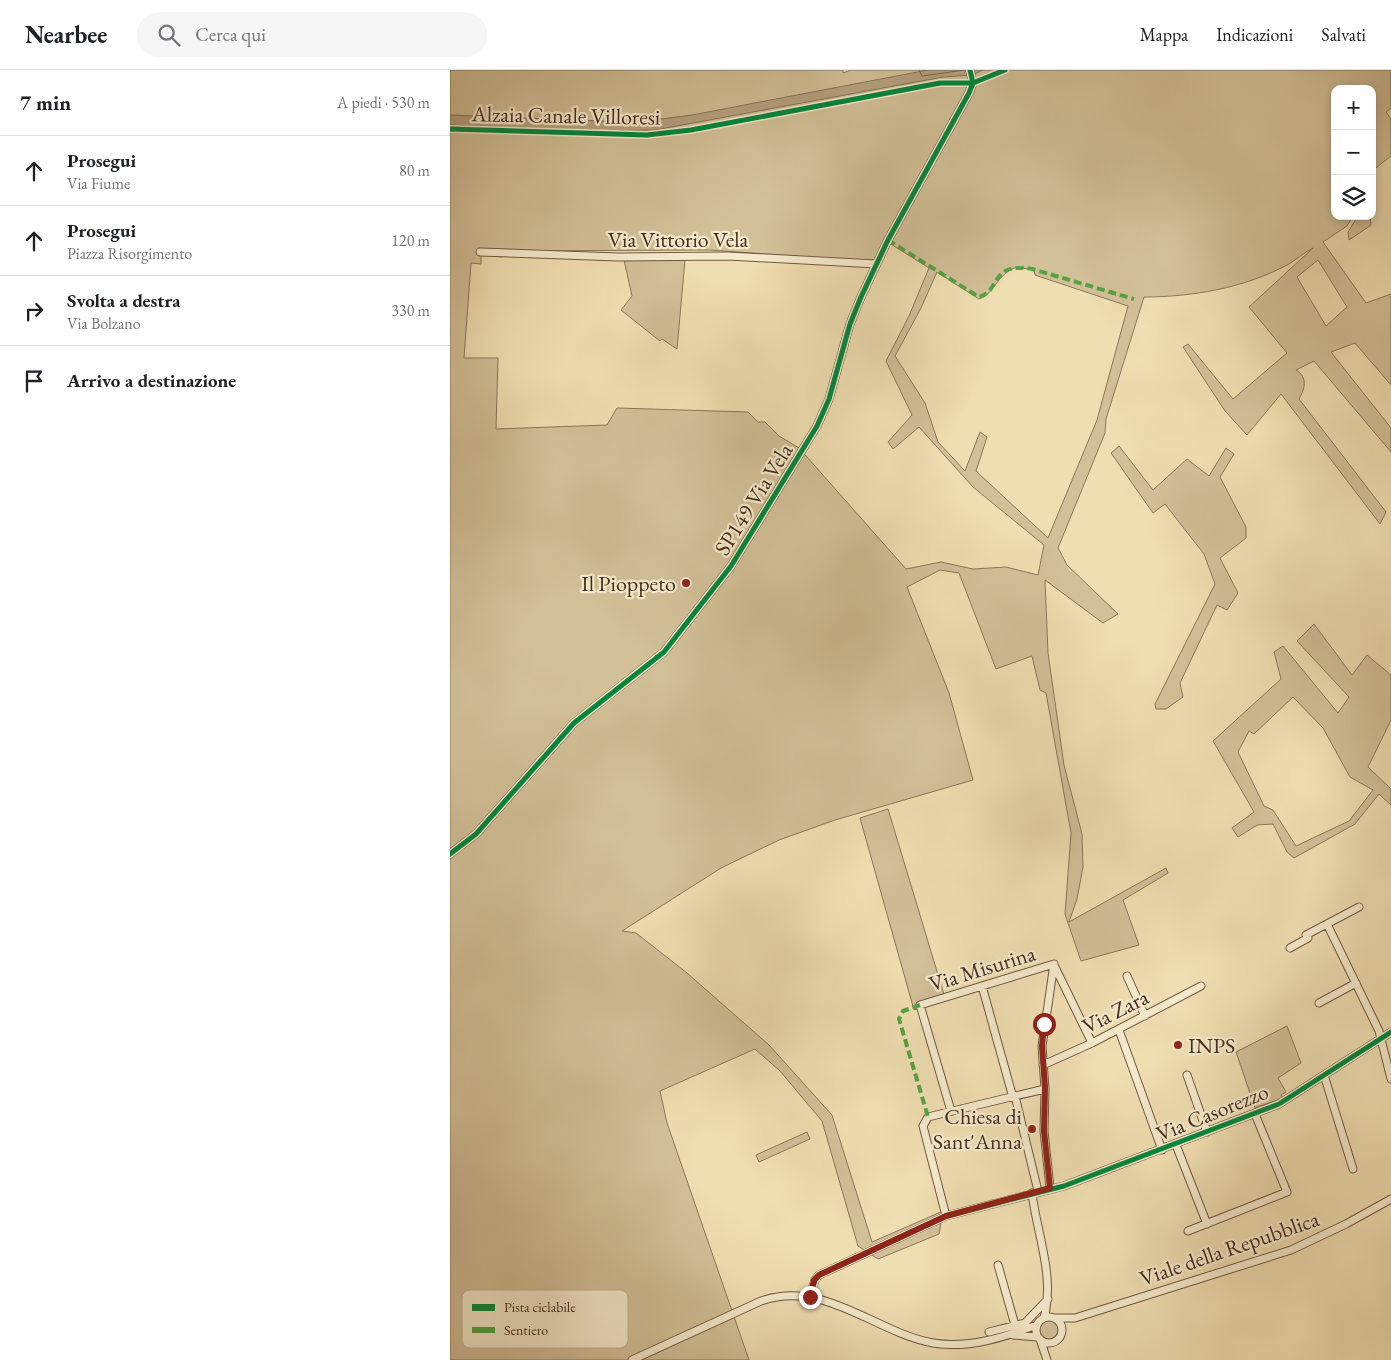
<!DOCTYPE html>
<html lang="it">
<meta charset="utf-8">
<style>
:root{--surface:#fff;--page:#f6f6f6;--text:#202124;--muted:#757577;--line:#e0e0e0}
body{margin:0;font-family:"EB Garamond",serif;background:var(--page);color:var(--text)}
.controls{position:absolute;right:15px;top:15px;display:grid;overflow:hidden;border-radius:10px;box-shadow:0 2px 8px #0003}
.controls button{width:45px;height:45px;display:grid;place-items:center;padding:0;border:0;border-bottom:1px solid var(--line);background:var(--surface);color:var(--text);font:25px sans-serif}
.stop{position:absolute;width:15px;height:15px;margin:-11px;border:4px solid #8f2418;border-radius:50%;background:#fff}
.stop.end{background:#8f2418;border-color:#fff;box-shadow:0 1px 5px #0008}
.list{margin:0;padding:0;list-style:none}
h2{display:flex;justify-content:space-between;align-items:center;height:65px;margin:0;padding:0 20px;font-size:21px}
h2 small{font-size:16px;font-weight:400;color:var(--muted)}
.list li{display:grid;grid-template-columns:32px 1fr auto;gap:15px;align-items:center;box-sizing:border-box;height:70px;padding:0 20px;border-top:1px solid var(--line)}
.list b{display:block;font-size:19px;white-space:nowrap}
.list p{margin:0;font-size:16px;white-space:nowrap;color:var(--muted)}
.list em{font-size:16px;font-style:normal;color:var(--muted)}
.icon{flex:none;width:28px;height:28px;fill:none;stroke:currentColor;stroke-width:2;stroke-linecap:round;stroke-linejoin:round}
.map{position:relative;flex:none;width:941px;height:1290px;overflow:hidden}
header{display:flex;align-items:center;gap:30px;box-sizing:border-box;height:70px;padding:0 25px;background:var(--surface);border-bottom:1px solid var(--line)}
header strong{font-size:24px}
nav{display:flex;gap:28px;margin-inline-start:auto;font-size:18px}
.search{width:350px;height:45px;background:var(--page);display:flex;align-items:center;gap:12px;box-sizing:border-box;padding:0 18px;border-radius:28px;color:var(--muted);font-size:19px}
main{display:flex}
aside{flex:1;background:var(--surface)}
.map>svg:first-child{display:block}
</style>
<header>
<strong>Nearbee</strong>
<div class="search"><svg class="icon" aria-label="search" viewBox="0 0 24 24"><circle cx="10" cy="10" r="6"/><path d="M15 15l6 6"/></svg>Cerca qui</div>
<nav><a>Mappa</a><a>Indicazioni</a><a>Salvati</a></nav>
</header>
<main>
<aside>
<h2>7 min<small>A piedi · 530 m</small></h2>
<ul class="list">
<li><svg class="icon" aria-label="ahead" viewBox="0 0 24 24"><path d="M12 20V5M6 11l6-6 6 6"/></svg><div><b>Prosegui</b><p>Via Fiume</p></div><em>80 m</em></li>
<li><svg class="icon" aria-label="ahead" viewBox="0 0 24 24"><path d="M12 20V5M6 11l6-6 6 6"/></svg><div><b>Prosegui</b><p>Piazza Risorgimento</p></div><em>120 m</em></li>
<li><svg class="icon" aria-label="right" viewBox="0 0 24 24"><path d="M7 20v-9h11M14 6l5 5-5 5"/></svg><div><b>Svolta a destra</b><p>Via Bolzano</p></div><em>330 m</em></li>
<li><svg class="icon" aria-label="arrive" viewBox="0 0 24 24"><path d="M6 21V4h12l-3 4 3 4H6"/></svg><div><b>Arrivo a destinazione</b></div></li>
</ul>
</aside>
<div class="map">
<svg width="941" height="1290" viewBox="0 0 941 1290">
<rect width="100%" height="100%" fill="#efdeb1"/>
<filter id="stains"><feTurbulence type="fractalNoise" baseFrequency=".004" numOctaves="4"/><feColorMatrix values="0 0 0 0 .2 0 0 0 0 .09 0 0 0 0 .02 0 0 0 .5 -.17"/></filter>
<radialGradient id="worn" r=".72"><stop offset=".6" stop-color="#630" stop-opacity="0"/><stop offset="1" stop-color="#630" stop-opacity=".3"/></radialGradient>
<!-- green -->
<path fill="#d2c098" stroke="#8c765b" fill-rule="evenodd" d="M 0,0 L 393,0 L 393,3 L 401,0 L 941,0 L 941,38 L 936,42 L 941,49 L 941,86 L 922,101 L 922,19 L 885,19 L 885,146 L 903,146 L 897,156 L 873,172 L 916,233 L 941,224 L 941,315 L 905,273 L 881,282 L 941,358 L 941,382 L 864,291 L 846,300 C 858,307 855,319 849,329 L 936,442 L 930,454 L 831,324 L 797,365 L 775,341 L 733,277 L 738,274 L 783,329 L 837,283 L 799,237 L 863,178 C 853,183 846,190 837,195 C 794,218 742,227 694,227 L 656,349 L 655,363 L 608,478 L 617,495 L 668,544 L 653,553 L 595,510 L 598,583 L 614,695 L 632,764 L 633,797 L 627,829 L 619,852 L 716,798 L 718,803 L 673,830 L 689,875 L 631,891 L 615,844 L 621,763 L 596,623 L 590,620 L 582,586 L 546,599 L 509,503 L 490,500 L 457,517 L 499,623 L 523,710 L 385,750 L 329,770 L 271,798 L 172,861 L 186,863 L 237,903 L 319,975 L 382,1045 L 422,1172 L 493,1141 L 489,1164 L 428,1189 L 408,1176 L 372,1051 L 330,1001 L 305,979 L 210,1021 L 217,1053 L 299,1290 L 0,1290 ZM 439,173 L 479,198 L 459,246 L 436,291 L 462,345 L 438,372 L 443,379 L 469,357 L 523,417 L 594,475 L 588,505 L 556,497 L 523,499 L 491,492 L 456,499 L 349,378 L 329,366 L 315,352 L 308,352 L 298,342 L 167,338 L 157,355 L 46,359 L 48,288 L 14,288 L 21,193 L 31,194 L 31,185 L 52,187 L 53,181 L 259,180 L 430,192 ZM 868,190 L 897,237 L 876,256 L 847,207 ZM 567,197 L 584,200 L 585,205 L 678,236 L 647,350 L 598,468 L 526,401 L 537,367 L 530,362 L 515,401 L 488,372 L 475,333 L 445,286 L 471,238 L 487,202 L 529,229 C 545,224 547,203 567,197 Z
M 908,146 L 920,146 L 921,155 L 899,170 L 898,162 Z
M 174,190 L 235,190 L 227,279 L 212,269 L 210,271 L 171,240 L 182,226 Z
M 669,376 L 703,420 L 737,389 L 759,406 L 776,378 L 784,384 L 770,407 L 796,457 L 796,468 L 770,488 L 788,523 L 777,540 L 767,535 L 730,613 L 733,627 L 716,639 L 706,639 L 705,634 L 765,514 L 754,484 L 715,434 L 703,443 L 661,383 Z
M 864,554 L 902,605 L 917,585 L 941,605 L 941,650 L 918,697 L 941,719 L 941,735 L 929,724 L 905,754 L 844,788 L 837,782 L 823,754 L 807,755 L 788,767 L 782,758 L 804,742 L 763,671 L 831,609 L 824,582 L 833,576 L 888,643 L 899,627 L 847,571 ZM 843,627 L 873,658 L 900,707 L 923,720 L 899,751 L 846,776 L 823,740 L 814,736 L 788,682 L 799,661 L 804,664 Z
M 438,739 L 495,928 L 464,940 L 410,748 Z
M 837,956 L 851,993 L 828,1008 L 836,1022 L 831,1025 L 833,1028 L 805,1038 L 786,982 Z
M 357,1062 L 360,1069 L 309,1092 L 306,1085 Z
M588 1260a11 11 0 1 1 22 0a11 11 0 1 1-22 0Z"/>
<!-- water -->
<path fill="#b6a17f" stroke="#897258" d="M 478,0 L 533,0 L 522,5 L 493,7 L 205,60 L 144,61 L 0,55 L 0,45 L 153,51 L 196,51 L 242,45 Z"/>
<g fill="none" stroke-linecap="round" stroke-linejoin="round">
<!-- shore -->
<path stroke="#7e664e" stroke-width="1" d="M 469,0 L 472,6 L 515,0"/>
<defs>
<path id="minor" d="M 30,182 L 168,187 L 278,186 L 426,194
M 0,784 L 26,764 L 124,653 L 214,582 L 281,496 L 367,356 L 379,329 L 400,254 L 411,227 L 438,170 L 519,23 L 523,13 L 520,0
M 877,854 L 929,961 L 941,1009
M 840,878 L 858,868 L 856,865 L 909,837
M 604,895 L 642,973
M 677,906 L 695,946
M 869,933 L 906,913
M 669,960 L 712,1080
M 593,995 L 642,973 L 751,916
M 737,1005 L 757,1062
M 874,1005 L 903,1099
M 595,1019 L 592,976 L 604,894
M 501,1041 L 470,935 L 604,894
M 726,1075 L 757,1154
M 588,1121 L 565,1026 L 595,1019 L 594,1061 L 600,1118
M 582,1123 C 587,1165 605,1205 594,1248
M 496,1146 L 473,1056 L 478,1047 L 565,1026 L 562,1024 L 532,916
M 738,1161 L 837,1122 L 805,1044
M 548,1195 L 565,1255
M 360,1227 L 365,1210 L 369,1205 L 496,1146 L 614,1116 L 829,1034 L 941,962
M586 1260a13 13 0 1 1 26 0a13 13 0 1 1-26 0Z
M 604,1248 L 625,1248 L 841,1180 L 896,1154 L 941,1129
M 539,1262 L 575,1253 L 598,1229
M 563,1265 L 588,1267
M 590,1269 L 597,1290
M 182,1290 L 311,1231 C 375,1209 424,1262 483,1273 C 519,1279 554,1267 587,1255"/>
</defs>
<!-- minor casing -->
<use href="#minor" stroke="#705843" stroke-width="9"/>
<!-- minor -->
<use href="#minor" stroke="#f5eacc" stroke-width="7"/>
<!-- quiet -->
<path stroke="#55a441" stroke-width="4" stroke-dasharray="8 4" stroke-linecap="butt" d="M 438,170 L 529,227 C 552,220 539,192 582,199 L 684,229
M 470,935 L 453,941 L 449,949 L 478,1047"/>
<defs>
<path id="cycleway" d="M 0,59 L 197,65 L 241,60 L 490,13 L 523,13 L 555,0
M 0,784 L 26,764 L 124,653 L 214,582 L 281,496 L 367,356 L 379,329 L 400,254 L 411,227 L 438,170 L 519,23 L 523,13 L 520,0
M 360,1227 L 365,1210 L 369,1205 L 496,1146 L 614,1116 L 829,1034 L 941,962"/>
</defs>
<!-- cycleway casing -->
<use href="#cycleway" stroke="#f5eacc" stroke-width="8"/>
<!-- cycleway -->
<use href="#cycleway" stroke="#00873e" stroke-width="5"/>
</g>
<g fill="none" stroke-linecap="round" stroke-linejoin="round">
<!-- route -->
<path stroke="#8f2418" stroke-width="6" d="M 360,1227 L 364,1210 L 369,1205 L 496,1146 L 600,1118 L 594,1061 L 595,1017 L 592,976 L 594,954"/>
</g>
<!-- markers -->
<g fill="#8f2418" stroke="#f5eacc" stroke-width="2">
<circle cx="236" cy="513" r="5"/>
<circle cx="728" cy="975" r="5"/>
<circle cx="582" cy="1059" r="5"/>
</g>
<g text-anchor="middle" stroke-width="4.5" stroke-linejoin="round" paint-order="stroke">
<!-- street labels -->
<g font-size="22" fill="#462b1e" stroke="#f5eacc">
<text transform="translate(116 45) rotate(1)" y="8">Alzaia Canale Villoresi</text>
<text x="228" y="177">Via Vittorio Vela</text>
<text transform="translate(303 429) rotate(-58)" y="8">SP149 Via Vela</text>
<text transform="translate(532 898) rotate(-17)" y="8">Via Misurina</text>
<text transform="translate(665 941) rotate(-27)" y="8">Via Zara</text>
<text transform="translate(762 1042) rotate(-22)" y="8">Via Casorezzo</text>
<text transform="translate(779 1178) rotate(-19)" y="8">Viale della Repubblica</text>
</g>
<!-- poi labels -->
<g font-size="22" fill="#462b1e" stroke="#f5eacc" text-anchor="end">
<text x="226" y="521">Il Pioppeto</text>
<text x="738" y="983" text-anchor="start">INPS</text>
<text x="572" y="1054">Chiesa di<tspan x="572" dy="25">Sant'Anna</tspan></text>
</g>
</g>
<!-- legend -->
<rect x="12" y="1220" width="166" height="58" rx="8" fill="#f5eacc" stroke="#c0b198" stroke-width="1"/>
<rect x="22" y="1234" width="23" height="7" fill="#00873e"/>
<rect x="22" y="1257" width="23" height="6" fill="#55a441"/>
<g font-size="14" fill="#462b1e">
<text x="54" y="1242">Pista ciclabile</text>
<text x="54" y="1265">Sentiero</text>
</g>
<rect width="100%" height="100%" filter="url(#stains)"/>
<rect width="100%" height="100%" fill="url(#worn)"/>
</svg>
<div class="controls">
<button>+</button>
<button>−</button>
<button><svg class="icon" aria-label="layers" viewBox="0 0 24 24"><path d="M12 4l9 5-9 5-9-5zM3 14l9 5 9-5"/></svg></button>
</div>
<div class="stop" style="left:594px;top:954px"></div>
<div class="stop end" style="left:360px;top:1227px"></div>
</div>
</main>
